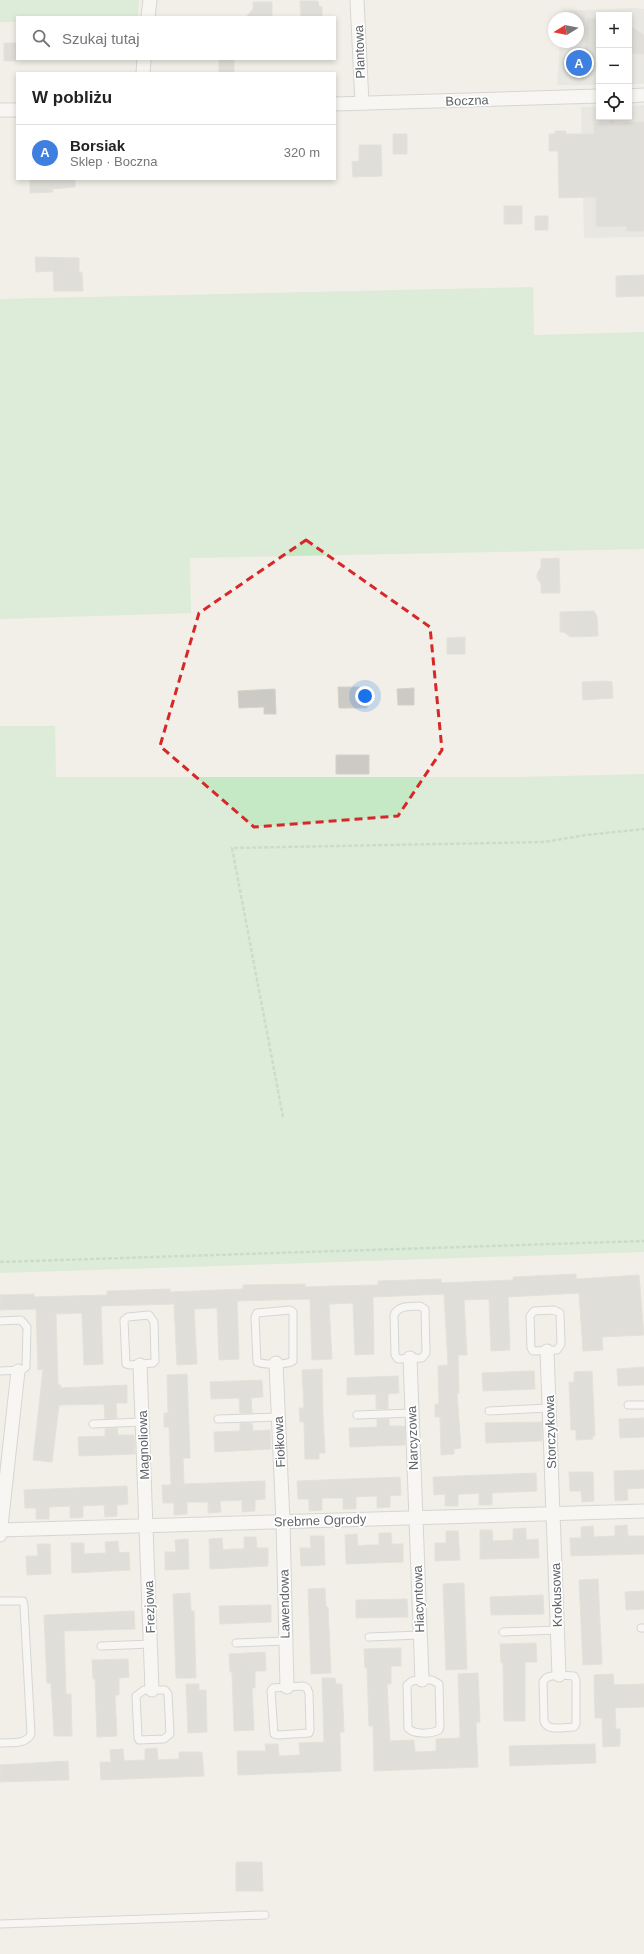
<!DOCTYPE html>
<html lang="pl">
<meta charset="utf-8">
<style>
:root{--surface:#fff;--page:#f2f2f2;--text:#222;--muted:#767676;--line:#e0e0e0;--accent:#b45309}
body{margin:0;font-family:Helvetica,sans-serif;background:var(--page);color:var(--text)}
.controls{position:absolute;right:12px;top:12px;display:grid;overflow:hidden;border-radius:0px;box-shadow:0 2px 6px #0003}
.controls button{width:36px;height:36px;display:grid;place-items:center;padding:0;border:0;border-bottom:1px solid var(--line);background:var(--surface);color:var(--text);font:20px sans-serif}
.compass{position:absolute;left:548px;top:12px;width:36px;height:36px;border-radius:50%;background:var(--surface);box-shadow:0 2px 6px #0003;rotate:260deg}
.you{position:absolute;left:365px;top:696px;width:14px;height:14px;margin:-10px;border:3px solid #fff;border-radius:50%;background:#1a73e8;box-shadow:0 0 0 6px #1a73e833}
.badge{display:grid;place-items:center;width:26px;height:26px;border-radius:50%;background:var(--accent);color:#fff;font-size:13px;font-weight:700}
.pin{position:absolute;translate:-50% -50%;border:2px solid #fff;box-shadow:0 1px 4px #0006}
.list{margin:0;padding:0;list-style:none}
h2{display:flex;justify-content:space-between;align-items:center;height:52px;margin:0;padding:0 16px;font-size:17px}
h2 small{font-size:13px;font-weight:400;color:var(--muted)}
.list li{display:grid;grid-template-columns:26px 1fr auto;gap:12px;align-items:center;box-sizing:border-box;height:56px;padding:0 16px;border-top:1px solid var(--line)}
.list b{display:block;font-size:15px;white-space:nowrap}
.list p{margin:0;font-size:13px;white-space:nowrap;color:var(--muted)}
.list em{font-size:13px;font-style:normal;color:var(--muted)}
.icon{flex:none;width:22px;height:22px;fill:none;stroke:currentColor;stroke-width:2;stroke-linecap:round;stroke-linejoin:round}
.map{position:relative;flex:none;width:644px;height:1954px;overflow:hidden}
.search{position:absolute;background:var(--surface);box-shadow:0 2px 6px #0003;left:16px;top:16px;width:320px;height:44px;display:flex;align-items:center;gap:10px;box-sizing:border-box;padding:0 14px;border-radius:0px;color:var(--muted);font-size:15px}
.panel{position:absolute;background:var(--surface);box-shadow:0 2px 6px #0003;left:16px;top:72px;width:320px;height:108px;border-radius:0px}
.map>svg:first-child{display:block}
</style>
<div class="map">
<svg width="644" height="1954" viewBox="0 0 644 1954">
<rect width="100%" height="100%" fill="#f1efe8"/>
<!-- industrial -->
<path fill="#e0deda" d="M 635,8 L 644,9 L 644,84 L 629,84 L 629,15 L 599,15 L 599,85 L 557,85 L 560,42 L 578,42 L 578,18 L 561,18 L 562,11 Z
M 644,105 L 644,237 L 584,238 L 581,107 L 599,107 L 599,117 L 629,117 L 629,106 Z"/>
<!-- green -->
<path fill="#c5e8c5" d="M 0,0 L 139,0 L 138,17 L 17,17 L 17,22 L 0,22 Z
M 533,287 L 534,335 L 644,332 L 644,549 L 190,558 L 191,613 L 0,619 L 0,299 Z
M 0,726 L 55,726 L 56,777 L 517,777 L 644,774 L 644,1252 L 0,1273 Z"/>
<!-- building -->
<path fill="#cccac5" stroke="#d6d1c6" d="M 300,1 L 318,1 L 319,6 L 322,7 L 322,17 L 301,17 Z
M 253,2 L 272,2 L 272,17 L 246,17 L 253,9 Z
M 588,18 L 599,19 L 599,59 L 584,58 Z
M 629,25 L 644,35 L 644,54 L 629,53 Z
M 4,43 L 17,43 L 17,61 L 4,61 Z
M 219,59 L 234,59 L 234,73 L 219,73 Z
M 612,120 L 616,123 L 644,122 L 644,231 L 627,231 L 626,226 L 596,227 L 596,197 L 559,198 L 558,151 L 549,151 L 549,134 L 555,134 L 555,131 L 566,131 L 566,134 L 594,134 L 594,123 L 609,123 Z
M 393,134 L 407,134 L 407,154 L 393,154 Z
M 359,145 L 381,145 L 382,176 L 353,177 L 352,162 L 359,161 Z
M 30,179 L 75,179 L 75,187 L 52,189 L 53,192 L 30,193 Z
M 504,206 L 522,206 L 522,224 L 504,224 Z
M 535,216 L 548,216 L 548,230 L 535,230 Z
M 35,257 L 79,258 L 79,272 L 82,272 L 83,291 L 54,291 L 53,271 L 36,272 Z
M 644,275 L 644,296 L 616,297 L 616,276 Z
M 559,558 L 560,593 L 541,593 L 541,584 L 537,578 L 537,574 L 541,567 L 541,559 Z
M 594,611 L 597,617 L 598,636 L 570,637 L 564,632 L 560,632 L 560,612 Z
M 465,637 L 465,654 L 447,654 L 447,638 Z
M 604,681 L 612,682 L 613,698 L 583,700 L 582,682 Z
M 338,687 L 359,687 L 360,694 L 366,694 L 367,708 L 339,708 Z
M 414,688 L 414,705 L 398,705 L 397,689 Z
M 275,689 L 276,714 L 264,714 L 264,707 L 239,708 L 238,691 Z
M 336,755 L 369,755 L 369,774 L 336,774 Z
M 576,1274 L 576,1279 L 639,1275 L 644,1335 L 602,1337 L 603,1350 L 583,1351 L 579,1293 L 508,1297 L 510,1350 L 491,1351 L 489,1299 L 464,1300 L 467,1355 L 458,1355 L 459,1393 L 457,1393 L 461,1448 L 454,1449 L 454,1454 L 441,1455 L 440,1417 L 435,1417 L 435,1404 L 439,1404 L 438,1366 L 448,1365 L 444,1294 L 373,1297 L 374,1354 L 355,1355 L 353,1303 L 329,1304 L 332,1359 L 312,1360 L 310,1299 L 237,1301 L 239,1359 L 219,1360 L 217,1308 L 194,1309 L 197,1364 L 177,1365 L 174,1304 L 101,1306 L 103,1364 L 84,1365 L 82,1313 L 56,1314 L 58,1385 L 61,1385 L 60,1388 L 127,1385 L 127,1403 L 116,1403 L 117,1418 L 105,1419 L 104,1404 L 59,1405 L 52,1462 L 33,1460 L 43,1369 L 38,1370 L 36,1309 L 0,1310 L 0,1295 L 34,1294 L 34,1297 L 107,1295 L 107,1291 L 170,1289 L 170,1292 L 243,1289 L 243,1285 L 305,1284 L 305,1287 L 333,1286 L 378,1285 L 378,1281 L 441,1279 L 441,1283 L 513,1280 L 513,1277 Z
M 644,1367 L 644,1385 L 618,1386 L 617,1369 Z
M 322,1369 L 323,1415 L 325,1453 L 319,1453 L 319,1459 L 305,1459 L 304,1422 L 300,1422 L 299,1408 L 304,1408 L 302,1370 Z
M 527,1371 L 534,1371 L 535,1389 L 483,1391 L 482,1373 Z
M 592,1371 L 595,1436 L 592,1436 L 593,1439 L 576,1440 L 576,1430 L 571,1430 L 569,1382 L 574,1382 L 574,1372 Z
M 187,1374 L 190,1458 L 183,1458 L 184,1484 L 265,1481 L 265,1499 L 255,1500 L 255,1511 L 242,1512 L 242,1500 L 220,1501 L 221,1512 L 208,1513 L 208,1502 L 187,1502 L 187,1514 L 174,1515 L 174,1503 L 163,1503 L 162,1485 L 171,1485 L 169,1427 L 164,1427 L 164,1413 L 168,1413 L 167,1375 Z
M 398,1376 L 399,1393 L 388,1394 L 388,1409 L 376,1409 L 376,1394 L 347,1395 L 347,1378 Z
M 262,1380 L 263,1397 L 251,1398 L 252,1413 L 240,1413 L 239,1398 L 211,1399 L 210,1382 Z
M 644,1418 L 644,1437 L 620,1438 L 619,1419 Z
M 377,1419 L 389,1419 L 389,1426 L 405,1426 L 405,1445 L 350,1447 L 349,1428 L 377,1427 Z
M 542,1422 L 542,1441 L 486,1443 L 485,1423 Z
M 240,1423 L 252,1423 L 253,1431 L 270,1430 L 271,1449 L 215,1452 L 214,1432 L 240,1431 Z
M 117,1428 L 118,1435 L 134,1435 L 135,1454 L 79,1456 L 78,1437 L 105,1436 L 105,1429 Z
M 644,1470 L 644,1488 L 627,1489 L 628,1500 L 615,1501 L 614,1471 Z
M 569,1472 L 593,1472 L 594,1501 L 582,1502 L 581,1491 L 570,1491 Z
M 536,1473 L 537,1491 L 492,1493 L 492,1505 L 479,1505 L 479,1493 L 468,1494 L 458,1494 L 458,1506 L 445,1506 L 445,1494 L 434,1495 L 433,1477 Z
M 400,1477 L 401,1495 L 390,1496 L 390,1507 L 377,1508 L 377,1496 L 356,1497 L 356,1509 L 343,1509 L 343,1498 L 322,1498 L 322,1510 L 309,1511 L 309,1499 L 298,1499 L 297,1481 Z
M 127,1486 L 128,1504 L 117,1505 L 117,1516 L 105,1517 L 104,1505 L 83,1506 L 83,1517 L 77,1518 L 70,1518 L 70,1506 L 49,1507 L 49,1519 L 36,1519 L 36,1508 L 25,1508 L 24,1490 Z
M 627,1525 L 628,1536 L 644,1536 L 644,1554 L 571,1556 L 570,1538 L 581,1538 L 581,1527 L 593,1526 L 594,1537 L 615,1536 L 615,1526 Z
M 526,1528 L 526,1540 L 538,1539 L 539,1558 L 480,1559 L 480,1530 L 492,1530 L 493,1541 L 513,1540 L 513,1529 Z
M 446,1531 L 458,1531 L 460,1560 L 435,1561 L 435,1543 L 446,1543 Z
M 379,1533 L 391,1533 L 392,1544 L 403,1544 L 403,1562 L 346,1564 L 345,1535 L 357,1534 L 358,1546 L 368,1545 L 379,1545 Z
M 310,1536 L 324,1536 L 325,1565 L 301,1566 L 300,1548 L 311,1548 Z
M 244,1537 L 256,1537 L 257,1548 L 268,1548 L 268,1566 L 210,1569 L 209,1539 L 222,1538 L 223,1550 L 233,1549 L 244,1549 Z
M 188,1539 L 189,1569 L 165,1570 L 165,1552 L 176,1552 L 175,1540 Z
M 118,1541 L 119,1553 L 129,1552 L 130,1570 L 72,1573 L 71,1543 L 84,1543 L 84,1554 L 106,1553 L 105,1542 Z
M 37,1544 L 50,1544 L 51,1574 L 27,1575 L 26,1556 L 38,1556 Z
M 598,1579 L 602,1664 L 583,1665 L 579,1580 Z
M 464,1583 L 467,1669 L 446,1670 L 443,1584 Z
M 325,1588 L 326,1607 L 328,1607 L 331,1673 L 311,1674 L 308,1589 Z
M 644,1591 L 644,1609 L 626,1610 L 625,1592 Z
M 190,1593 L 191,1611 L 194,1611 L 196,1678 L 176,1678 L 173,1594 Z
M 543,1595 L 544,1614 L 491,1615 L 490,1597 Z
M 407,1599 L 408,1617 L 356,1618 L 356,1600 Z
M 271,1605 L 271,1622 L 220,1624 L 219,1606 Z
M 134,1611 L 135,1629 L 64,1631 L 66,1694 L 71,1694 L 72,1736 L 54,1736 L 51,1683 L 47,1683 L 44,1615 Z
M 536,1643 L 537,1662 L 525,1662 L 525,1721 L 504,1721 L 503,1663 L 501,1663 L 500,1644 Z
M 401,1648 L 401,1666 L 391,1666 L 391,1684 L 387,1684 L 390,1741 L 414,1740 L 415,1752 L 436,1751 L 436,1739 L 460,1738 L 458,1674 L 478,1673 L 480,1722 L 476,1722 L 478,1767 L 374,1771 L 373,1726 L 369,1726 L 367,1667 L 365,1668 L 364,1649 Z
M 265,1652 L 266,1671 L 255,1671 L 255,1688 L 252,1688 L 254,1730 L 234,1731 L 232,1672 L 230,1672 L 229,1654 Z
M 128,1659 L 129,1677 L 119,1678 L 119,1695 L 115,1695 L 117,1736 L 97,1737 L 95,1679 L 93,1679 L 92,1660 Z
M 613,1674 L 614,1685 L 644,1684 L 644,1707 L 615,1708 L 616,1729 L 620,1729 L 620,1746 L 603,1747 L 602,1718 L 595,1718 L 594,1675 Z
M 322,1678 L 335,1678 L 336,1684 L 342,1684 L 344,1732 L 340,1732 L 341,1771 L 238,1775 L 237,1751 L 266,1751 L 265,1744 L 278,1744 L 279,1756 L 300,1755 L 299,1743 L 324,1742 Z
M 186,1684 L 199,1684 L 199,1690 L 206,1690 L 207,1732 L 188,1733 Z
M 595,1744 L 596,1763 L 510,1766 L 509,1746 Z
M 157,1748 L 158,1760 L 179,1759 L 179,1752 L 202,1752 L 204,1776 L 101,1780 L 100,1762 L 111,1762 L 110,1750 L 123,1749 L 124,1761 L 145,1760 L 145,1749 Z
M 68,1761 L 69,1780 L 0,1782 L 0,1765 Z
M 236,1862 L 262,1862 L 263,1891 L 236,1891 Z"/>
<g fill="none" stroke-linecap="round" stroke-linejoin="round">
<defs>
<path id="lane" d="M 420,1306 L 425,1309 L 426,1353 L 422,1358 L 398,1359 L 395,1355 L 394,1315 C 398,1305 410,1307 420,1306 Z
M 290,1310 L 293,1312 L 293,1361 C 286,1365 264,1365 257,1362 L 255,1317 L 257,1313 Z
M 554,1310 L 560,1313 L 561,1344 L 557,1350 L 533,1351 L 531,1348 L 530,1316 L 534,1311 Z
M 149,1315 L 154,1322 L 155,1361 L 153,1363 L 131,1365 L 126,1364 L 124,1320 L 128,1317 Z
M 0,1321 L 21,1320 L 27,1327 L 26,1367 L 22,1370 L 0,1371
M 628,1405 L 644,1405
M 489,1411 L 549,1408
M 357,1415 L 412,1413
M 218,1419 L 278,1417
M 93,1424 L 142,1422
M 0,1601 L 23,1601 L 24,1605 L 31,1734 C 26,1745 11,1742 0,1743
M 641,1628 L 644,1628
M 503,1632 L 558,1630
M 369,1637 L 420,1635
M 236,1643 L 285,1641
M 101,1646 L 151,1644
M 559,1675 L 574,1676 L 576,1680 L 576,1724 L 574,1727 C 564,1727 547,1732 544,1721 L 543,1682 C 547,1675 552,1676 559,1675 Z
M 422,1680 L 432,1680 L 439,1684 L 440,1726 L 439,1730 C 431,1734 414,1735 408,1728 L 407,1685 L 412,1681 Z
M 303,1686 L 307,1688 L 309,1693 L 310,1730 L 309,1733 L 278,1735 L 274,1734 L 271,1691 L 273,1688 Z
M 144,1690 L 165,1690 L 168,1694 L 170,1734 L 164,1739 L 139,1740 L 138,1737 L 136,1696 Z
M 0,1924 L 265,1915"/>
<path id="street" d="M 357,0 L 362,103
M 148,17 L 150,0
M 143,73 L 144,59
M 629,96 L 644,95
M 335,104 L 599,96
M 0,110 L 17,110
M 547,1351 L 559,1675
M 410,1358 L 422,1680
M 276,1363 L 283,1522 L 287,1687
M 140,1365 L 152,1690
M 0,1530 L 644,1511
M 0,1535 L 18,1371"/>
</defs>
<!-- lane casing -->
<use href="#lane" stroke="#b5b8bc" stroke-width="9"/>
<!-- street casing -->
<use href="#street" stroke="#b5b8bc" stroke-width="15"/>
<!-- path -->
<path stroke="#9cc7a9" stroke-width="2.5" stroke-dasharray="4 2" stroke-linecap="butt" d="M 283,1117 L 232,848 L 544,842 L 586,835 L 644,829
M 0,1262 L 644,1241"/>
<!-- lane -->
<use href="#lane" stroke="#fff" stroke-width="7"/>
<!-- street -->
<use href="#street" stroke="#fff" stroke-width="13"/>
</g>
<!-- marked area -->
<path d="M0 0H644V1954H0ZM 306,540 L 430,627 L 442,750 L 398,816 L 254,827 L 160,746 L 199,613 Z" fill="#f1efe8" fill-opacity=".55" fill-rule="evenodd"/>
<path fill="none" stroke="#d62828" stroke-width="3" stroke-dasharray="8 5" stroke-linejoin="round" d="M 306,540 L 430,627 L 442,750 L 398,816 L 254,827 L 160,746 L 199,613 Z"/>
<g text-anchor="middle" stroke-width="3.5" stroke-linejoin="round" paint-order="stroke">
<!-- street labels -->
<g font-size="13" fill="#5f6368" stroke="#fff">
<text transform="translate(359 52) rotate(-92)" y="5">Plantowa</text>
<text transform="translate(467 100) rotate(-2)" y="5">Boczna</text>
<text transform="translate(550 1432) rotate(-92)" y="5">Storczykowa</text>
<text transform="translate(412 1438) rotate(-92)" y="5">Narcyzowa</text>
<text transform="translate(279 1442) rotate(-93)" y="5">Fiołkowa</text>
<text transform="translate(143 1445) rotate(-92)" y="5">Magnoliowa</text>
<text transform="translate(320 1520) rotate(-2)" y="5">Srebrne Ogrody</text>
<text transform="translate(556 1595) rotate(-92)" y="5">Krokusowa</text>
<text transform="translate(418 1599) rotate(-92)" y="5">Hiacyntowa</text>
<text transform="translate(284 1604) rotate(-91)" y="5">Lawendowa</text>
<text transform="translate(149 1607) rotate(-92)" y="5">Frezjowa</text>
</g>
</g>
</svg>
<div class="controls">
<button>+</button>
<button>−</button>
<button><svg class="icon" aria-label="locate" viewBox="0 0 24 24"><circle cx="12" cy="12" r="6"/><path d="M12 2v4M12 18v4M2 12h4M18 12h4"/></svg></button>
</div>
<svg class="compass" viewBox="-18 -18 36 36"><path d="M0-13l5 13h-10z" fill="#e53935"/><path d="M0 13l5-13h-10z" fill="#767676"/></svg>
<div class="you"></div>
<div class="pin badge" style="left:579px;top:63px;background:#3f7fe0">A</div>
<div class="search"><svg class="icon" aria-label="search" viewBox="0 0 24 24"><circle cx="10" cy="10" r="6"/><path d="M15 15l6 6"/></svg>Szukaj tutaj</div>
<section class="panel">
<h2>W pobliżu<small></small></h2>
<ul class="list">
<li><span class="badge" style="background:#3f7fe0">A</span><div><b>Borsiak</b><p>Sklep · Boczna</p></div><em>320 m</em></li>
</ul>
</section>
</div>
